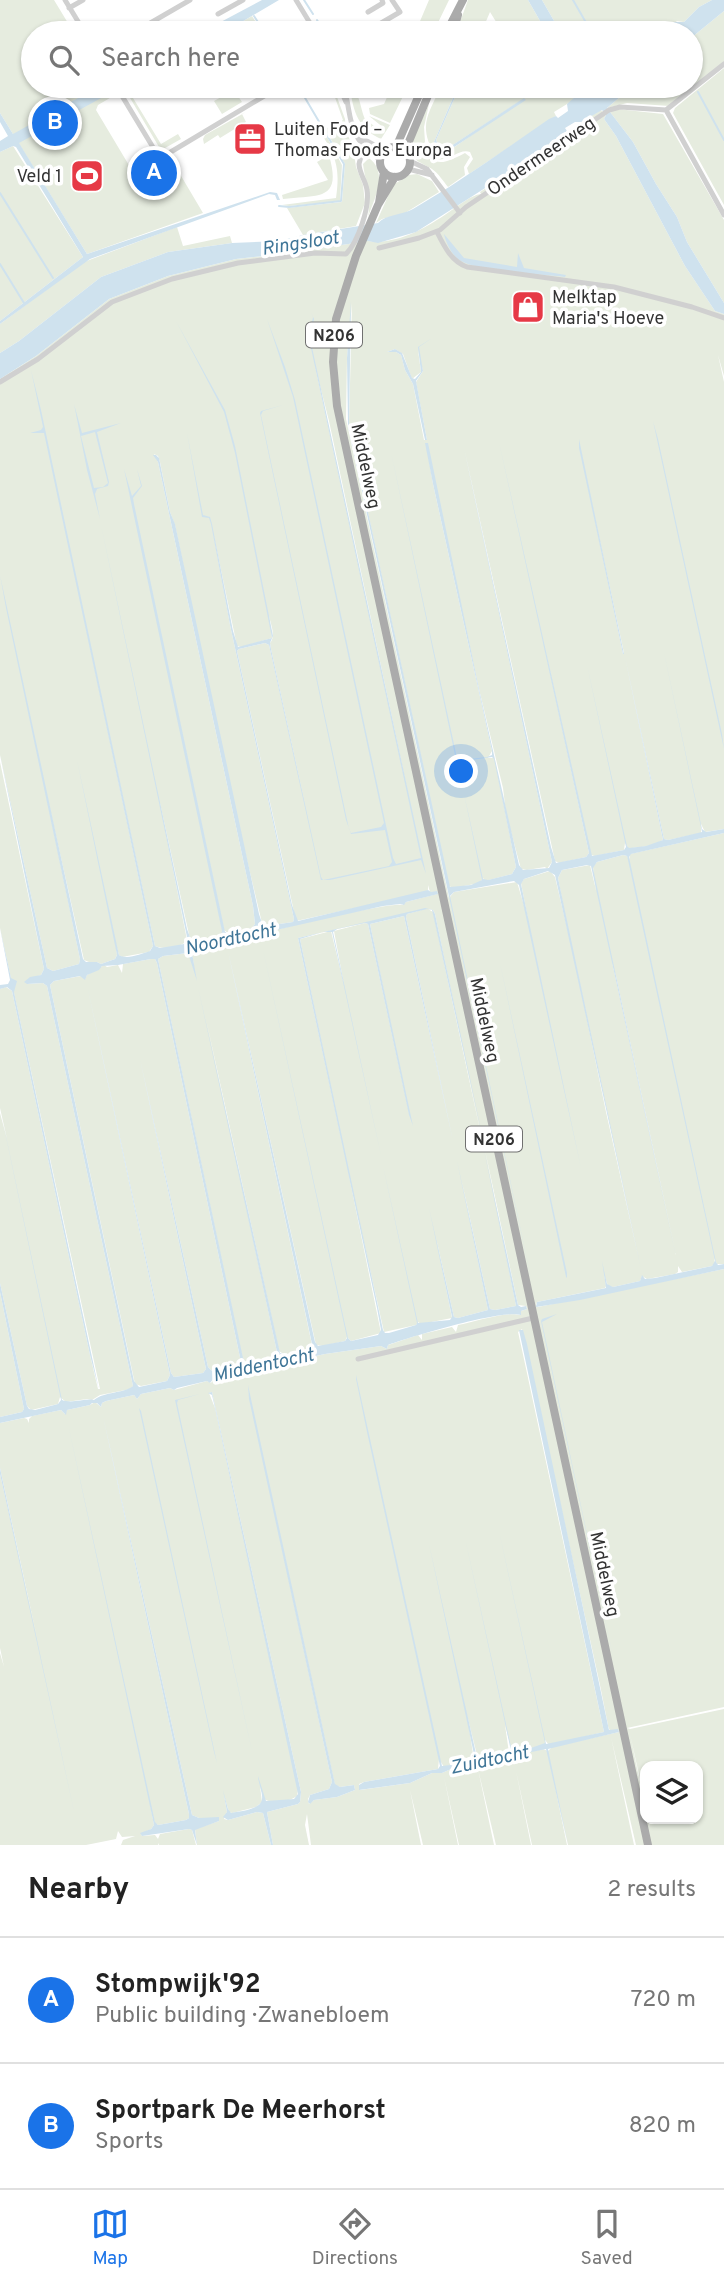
<!DOCTYPE html>
<meta charset="utf-8">
<style>
:root{--surface:#fff;--page:#f6f6f6;--text:#222;--muted:#767676;--line:#e0e0e0;--accent:#1a73e8}
body{margin:0;font-family:Overpass,sans-serif;background:var(--page);color:var(--text)}
.controls{position:absolute;right:21px;bottom:21px;display:grid;overflow:hidden;border-radius:14px;box-shadow:0 2px 5px #0004}
.controls button{width:63px;height:63px;display:grid;place-items:center;padding:0;border:0;border-bottom:2px solid var(--line);background:var(--surface);color:var(--text);font:35px sans-serif}
.you{position:absolute;left:462px;top:772px;width:24px;height:24px;margin:-18px;border:5px solid #fff;border-radius:50%;background:#1a73e8;box-shadow:0 0 0 10px #1a73e833}
.badge{display:grid;place-items:center;width:46px;height:46px;border-radius:50%;background:var(--accent);color:#fff;font-size:23px;font-weight:700}
.pin{position:absolute;translate:-50% -50%;border:4px solid #fff;box-shadow:0 2px 7px #0006}
.list{margin:0;padding:0;list-style:none}
h2{display:flex;justify-content:space-between;align-items:center;height:91px;margin:0;padding:0 28px;font-size:30px}
h2 small{font-size:23px;font-weight:400;color:var(--muted)}
.list li{display:grid;grid-template-columns:46px 1fr auto;gap:21px;align-items:center;box-sizing:border-box;height:126px;padding:0 28px;border-top:2px solid var(--line)}
.list b{display:block;font-size:26px;white-space:nowrap}
.list p{margin:0;font-size:23px;white-space:nowrap;color:var(--muted)}
.list em{font-size:23px;font-style:normal;color:var(--muted)}
.icon{flex:none;width:38px;height:38px;fill:none;stroke:currentColor;stroke-width:2;stroke-linecap:round;stroke-linejoin:round}
.map{position:relative;flex:none;width:724px;height:1845px;overflow:hidden}
.search{position:absolute;background:var(--surface);box-shadow:0 2px 5px #0004;left:21px;right:21px;top:21px;height:77px;display:flex;align-items:center;gap:18px;box-sizing:border-box;padding:0 24px;border-radius:38px;color:var(--muted);font-size:26px}
.sheet{height:343px;background:var(--surface)}
nav{display:flex;justify-content:space-around;align-items:center;box-sizing:border-box;height:98px;border-top:2px solid var(--line);background:var(--surface);font-size:19px;color:var(--muted)}
nav a{display:grid;justify-items:center;gap:4px}
nav .on{color:var(--accent)}
.map>svg:first-child{display:block}
</style>
<div class="map">
<svg width="724" height="1845" viewBox="0 0 724 1845">
<rect width="100%" height="100%" fill="#fff"/>
<!-- green -->
<path fill="#e6ecdf" fill-rule="evenodd" d="M 0,0 L 54,0 L 74,33 L 33,33 L 33,86 L 109,86 L 106,87 L 104,96 L 111,89 L 115,95 L 98,105 L 96,110 L 136,177 L 167,160 L 171,165 L 174,164 L 203,213 L 87,254 L 0,113 Z
M 429,0 L 449,0 L 433,33 L 415,33 Z
M 468,0 L 528,0 L 547,33 L 503,33 L 490,12 L 481,33 L 456,33 Z
M 542,0 L 712,0 L 699,7 L 684,22 L 677,21 L 672,25 L 668,33 L 561,33 Z
M 724,11 L 724,62 L 669,106 L 627,103 L 607,108 L 633,86 L 691,86 L 691,38 Z
M 252,16 L 263,33 L 257,33 L 254,30 L 248,33 L 222,33 Z
M 724,68 L 724,205 L 673,113 L 675,108 Z
M 123,86 L 153,86 L 133,98 L 161,144 L 178,134 L 181,139 L 165,148 L 159,147 Z
M 328,86 L 333,86 L 345,119 L 346,132 L 353,146 L 356,167 L 363,185 L 365,203 L 356,226 L 303,235 L 287,208 L 342,202 L 345,164 L 325,129 L 343,120 L 333,92 Z
M 392,86 L 408,86 L 390,123 L 370,114 L 369,108 L 384,104 Z
M 441,86 L 458,86 L 434,142 L 443,155 L 525,98 L 442,152 L 436,140 L 460,86 L 533,86 L 535,91 L 534,93 L 538,91 L 535,86 L 574,86 L 577,93 L 572,101 L 554,112 L 556,116 L 469,174 L 467,168 L 473,159 L 470,152 C 459,148 450,162 436,159 C 418,124 427,118 441,86 Z
M 350,87 C 362,96 359,107 366,121 L 368,121 L 380,131 L 384,128 L 369,116 L 390,125 L 381,139 C 359,129 353,113 350,87 Z
M 234,90 L 242,102 L 222,114 L 214,101 Z
M 429,104 L 424,127 L 425,142 L 419,150 L 415,147 L 413,149 C 439,164 438,167 465,153 L 470,157 L 464,167 L 465,175 L 448,187 C 443,181 439,174 432,169 C 421,162 412,162 410,146 Z
M 617,109 L 663,114 L 724,220 L 724,303 L 687,242 L 677,217 L 656,184 L 633,142 L 610,112 Z
M 601,110 L 606,115 L 604,119 L 616,136 L 685,266 L 715,311 L 724,314 L 724,376 L 718,355 L 724,382 L 724,829 L 705,832 L 701,824 L 701,833 L 668,840 L 664,839 L 625,657 L 663,840 C 653,846 639,848 628,848 L 625,843 L 624,850 L 595,856 L 591,855 L 543,640 L 589,853 L 586,857 L 559,863 L 555,861 L 464,448 L 552,862 L 547,869 L 545,867 L 527,870 L 521,869 L 506,813 L 503,788 L 479,689 L 426,443 L 433,484 L 492,751 L 488,758 L 494,758 L 495,761 L 516,867 L 512,874 L 485,881 L 483,878 L 480,883 L 453,888 L 449,886 L 349,425 L 352,303 L 347,358 L 346,419 L 449,898 L 454,892 L 517,882 L 528,919 L 521,883 L 524,879 L 550,871 L 555,877 L 571,945 L 558,878 L 562,870 L 590,865 L 596,890 L 593,867 L 597,862 L 623,855 L 627,856 L 629,860 L 630,854 L 724,833 L 724,1264 L 717,1264 L 714,1258 L 715,1263 L 712,1266 L 682,1272 L 678,1266 L 678,1272 L 675,1274 L 647,1279 L 642,1276 L 640,1281 L 613,1287 L 608,1286 L 604,1274 L 606,1286 L 605,1288 L 537,1302 L 536,1305 L 538,1307 L 724,1269 L 724,1707 L 627,1728 L 630,1729 L 724,1709 L 724,1845 L 636,1845 L 611,1737 L 634,1845 L 568,1845 L 553,1777 L 567,1845 L 532,1845 L 516,1771 L 531,1845 L 496,1845 L 478,1769 L 494,1845 L 459,1845 L 444,1777 L 458,1845 L 423,1845 L 410,1790 L 421,1845 L 311,1845 L 307,1814 L 305,1825 L 309,1845 L 273,1845 L 267,1812 L 298,1804 L 300,1802 L 301,1792 L 212,1392 L 209,1393 L 215,1408 L 298,1790 L 297,1796 C 289,1802 272,1804 264,1799 L 260,1786 L 262,1802 L 263,1801 L 256,1807 L 232,1813 L 229,1812 L 224,1795 L 227,1812 L 224,1819 L 228,1820 L 257,1812 L 263,1813 L 271,1845 L 197,1845 L 195,1829 L 219,1821 L 219,1818 L 199,1818 L 192,1815 L 103,1416 L 189,1814 L 189,1818 L 186,1820 L 158,1825 L 155,1823 L 150,1804 L 154,1825 L 151,1829 L 141,1834 L 142,1836 L 155,1835 L 158,1839 L 160,1834 L 189,1829 L 192,1830 L 196,1845 L 159,1845 L 158,1843 L 158,1845 L 121,1845 L 123,1840 L 135,1836 L 122,1837 L 118,1831 L 116,1839 L 86,1845 L 0,1845 L 0,1653 L 4,1667 L 0,1648 L 0,1474 L 37,1638 L 0,1468 L 0,1423 L 24,1418 L 27,1419 L 29,1423 L 29,1419 L 32,1416 L 61,1410 L 65,1414 L 67,1410 L 90,1405 L 95,1402 L 101,1407 L 102,1403 L 106,1401 L 134,1395 L 137,1399 L 141,1394 L 170,1388 L 174,1390 L 207,1381 L 211,1383 L 214,1378 L 242,1372 L 246,1377 L 247,1372 L 252,1370 L 325,1354 L 381,1346 L 387,1349 L 388,1345 L 418,1335 L 422,1340 L 422,1334 L 452,1327 L 456,1332 L 458,1325 C 474,1322 506,1311 520,1315 L 521,1311 L 527,1309 L 526,1306 L 518,1305 L 485,1150 L 516,1306 L 495,1310 L 490,1309 L 461,1178 L 488,1310 L 458,1318 L 454,1317 L 436,1238 L 452,1318 L 421,1324 L 418,1322 L 416,1325 L 384,1332 L 348,1171 L 381,1333 L 351,1341 L 347,1337 L 345,1341 L 323,1346 L 316,1345 L 228,951 L 312,1345 C 307,1353 294,1354 285,1355 L 279,1351 L 206,1019 L 277,1352 L 274,1358 L 246,1363 L 243,1361 L 158,959 L 163,956 L 188,953 L 194,966 L 192,953 C 211,938 215,950 231,943 C 248,935 390,901 403,905 L 406,902 L 437,894 L 437,892 L 430,892 L 428,885 L 428,890 L 423,893 L 296,921 L 237,651 L 239,649 L 265,643 L 269,645 L 306,809 L 271,649 L 270,643 C 276,636 271,625 269,616 L 272,638 L 241,647 L 237,646 L 213,532 L 230,625 L 294,919 L 293,922 L 266,926 L 262,923 L 229,784 L 175,525 L 170,512 L 160,462 L 158,456 L 154,454 L 158,462 L 253,906 L 255,924 L 252,928 L 229,934 L 224,930 L 139,531 L 223,933 C 214,941 201,943 190,939 L 158,794 L 187,940 C 182,948 163,950 155,946 L 77,585 L 153,946 L 149,952 L 122,957 L 119,955 L 115,940 L 117,955 L 115,959 L 101,964 L 97,962 L 89,962 L 84,960 L 37,751 L 80,959 L 79,964 L 53,971 L 47,968 L 0,755 L 0,379 L 36,356 L 109,299 L 168,276 L 236,259 L 283,254 L 368,241 C 397,245 426,228 449,212 C 458,206 471,195 481,194 L 480,192 L 512,171 L 562,133 L 567,131 L 569,134 L 583,124 L 581,122 ZM 395,349 L 403,354 L 412,379 L 421,372 L 418,350 L 423,371 L 416,382 L 427,440 L 424,440 L 413,384 L 405,370 L 401,355 L 396,352 L 387,352 ZM 315,366 L 329,421 L 408,793 L 403,772 ZM 578,439 L 624,653 L 623,654 ZM 425,909 L 407,914 L 406,917 L 453,1141 L 404,916 L 370,924 L 412,1127 L 368,924 L 365,923 L 334,931 L 344,985 L 331,931 L 300,939 L 348,1170 L 298,938 ZM 428,909 L 433,910 L 435,914 L 483,1144 L 433,912 ZM 572,947 L 639,1260 L 606,1112 ZM 612,962 L 616,976 L 676,1255 ZM 522,1329 L 600,1685 L 608,1725 L 606,1727 L 608,1726 L 610,1731 L 618,1730 L 619,1732 L 552,1747 L 548,1751 L 543,1749 L 451,1769 L 442,1773 L 432,1773 L 410,1783 L 360,1790 L 359,1784 L 364,1782 L 438,1769 L 439,1759 L 444,1767 L 474,1760 L 467,1715 L 478,1759 L 509,1753 L 505,1725 L 512,1751 L 514,1752 L 542,1746 L 545,1744 L 545,1740 L 549,1745 L 604,1732 L 522,1350 L 518,1332 ZM 247,1385 L 335,1785 L 340,1787 L 354,1785 L 355,1790 L 337,1797 L 314,1800 L 309,1804 L 308,1799 L 310,1795 L 329,1789 L 332,1782 ZM 630,1734 L 645,1802 L 645,1766 L 698,1766 L 698,1819 L 649,1819 L 650,1828 L 648,1819 L 645,1819 L 645,1807 Z
M 246,112 L 242,114 L 246,122 L 220,138 L 218,135 L 204,144 L 203,139 L 205,135 Z
M 320,124 L 342,165 L 340,201 L 289,206 L 282,205 L 336,198 C 341,163 334,155 317,126 Z
M 13,146 L 83,257 L 0,321 L 0,152 Z
M 329,155 C 342,201 320,195 283,199 L 282,195 L 328,180 L 317,162 Z
M 369,158 C 389,173 374,199 368,217 C 372,191 366,187 363,164 Z
M 417,174 L 432,181 L 439,192 L 405,213 L 382,219 L 376,223 L 393,185 L 409,175 Z
M 177,227 L 183,246 L 230,236 L 232,243 L 168,252 L 101,277 L 19,341 L 0,353 L 0,324 L 84,262 Z
M 0,762 L 44,969 L 41,975 L 27,980 L 27,984 L 43,983 L 47,986 L 133,1386 L 131,1389 L 100,1395 L 92,1400 L 87,1399 L 66,1402 L 60,1397 L 58,1404 L 31,1410 L 27,1406 L 0,1283 L 0,1113 L 7,1139 L 0,1108 L 0,989 L 6,987 L 12,991 L 90,1355 L 98,1389 L 100,1389 L 0,928 Z
M 151,959 L 155,959 L 157,963 L 241,1362 L 239,1365 L 212,1371 L 208,1367 L 140,1059 L 206,1369 L 203,1373 L 174,1377 L 171,1373 L 87,985 L 170,1375 L 167,1381 L 141,1386 L 135,1384 L 50,985 L 54,981 L 81,976 L 85,979 L 87,975 L 104,965 L 107,967 L 118,965 L 122,973 L 123,964 Z
M 0,1292 L 24,1409 L 22,1412 L 0,1417 Z"/>
<!-- water -->
<path fill="#cfe2ee" fill-rule="evenodd" d="M 262,0 L 279,0 L 223,33 L 200,33 Z
M 528,0 L 542,0 L 561,33 L 547,33 Z
M 712,0 L 724,0 L 724,11 L 691,38 L 691,33 L 668,33 L 673,22 L 684,22 L 699,7 Z
M 100,86 L 108,86 L 110,89 L 103,97 L 19,143 L 87,254 L 270,192 L 277,193 L 280,200 L 277,200 L 275,195 L 269,194 L 90,259 L 0,324 L 0,321 L 83,257 L 16,147 L 13,146 L 0,152 L 0,141 L 8,136 L 0,122 L 0,113 L 13,134 Z
M 458,86 L 460,86 L 436,140 L 442,152 L 524,98 L 526,100 L 442,155 L 434,142 Z
M 574,86 L 633,86 L 607,108 L 633,142 L 656,184 L 677,217 L 687,242 L 724,303 L 724,314 L 715,311 L 685,266 L 616,136 L 604,119 L 606,115 L 602,110 L 581,122 L 575,122 L 565,128 L 567,131 L 512,171 L 416,232 L 378,243 L 368,241 L 283,254 L 236,259 L 168,276 L 109,299 L 36,356 L 0,379 L 0,353 L 19,341 L 101,277 L 168,252 L 232,243 L 279,241 L 303,235 L 378,223 C 387,214 402,215 413,209 C 460,182 504,150 549,119 L 556,116 L 558,118 L 568,111 L 567,104 L 577,95 Z
M 444,234 L 464,258 L 517,267 L 518,253 L 524,268 L 566,275 L 565,277 C 540,274 482,272 461,261 C 452,256 446,243 444,234 Z
M 351,301 L 349,425 L 450,887 L 471,885 L 482,880 L 464,794 L 483,879 L 488,880 L 512,874 L 516,867 L 494,759 L 492,757 L 458,762 L 460,779 L 391,452 L 457,758 L 460,760 L 487,757 L 492,755 L 492,751 L 433,484 L 425,443 L 428,443 L 479,689 L 519,865 L 523,870 L 549,868 L 552,862 L 464,449 L 551,847 L 556,863 L 586,857 L 589,853 L 499,442 L 592,856 L 624,850 L 626,847 L 587,665 L 627,846 L 629,848 L 646,846 L 663,840 L 625,657 L 664,839 L 668,840 L 702,832 L 663,648 L 702,829 L 706,832 L 724,829 L 724,833 L 631,854 L 629,857 L 716,1262 L 718,1265 L 724,1264 L 724,1269 L 580,1300 L 536,1307 L 537,1302 L 606,1288 L 602,1261 L 607,1284 L 613,1287 L 640,1281 L 642,1275 L 645,1279 L 655,1278 L 712,1266 L 715,1261 L 628,860 L 627,856 L 623,855 L 597,862 L 593,868 L 677,1261 L 591,866 L 587,865 L 562,870 L 558,878 L 641,1269 L 555,875 L 548,871 L 524,879 L 521,884 L 581,1168 L 519,885 L 514,881 L 454,892 L 450,896 L 532,1283 L 348,426 L 347,358 Z
M 311,312 L 314,319 L 310,338 L 426,874 L 421,860 L 330,880 L 321,880 L 269,645 L 265,643 L 239,649 L 237,651 L 292,905 L 298,921 L 428,890 L 431,892 L 437,891 L 438,894 L 406,902 L 404,905 L 400,904 L 383,906 L 250,936 L 227,945 L 204,944 L 192,953 L 197,981 L 188,953 L 163,956 L 158,959 L 243,1358 L 245,1363 L 274,1358 L 277,1352 L 198,987 L 280,1353 C 289,1357 308,1354 312,1344 L 228,951 L 315,1342 L 318,1346 L 345,1341 L 347,1338 L 262,945 L 348,1338 L 351,1341 L 378,1335 L 381,1330 L 377,1308 L 298,938 L 425,908 L 433,910 L 435,914 L 484,1144 L 432,910 L 427,909 L 407,914 L 406,917 L 453,1141 L 404,916 L 370,924 L 413,1126 L 409,1115 L 368,924 L 365,923 L 337,929 L 333,932 L 382,1160 L 332,932 L 323,932 L 300,939 L 383,1330 L 385,1333 L 389,1333 L 416,1325 L 417,1323 L 383,1166 L 418,1323 L 450,1320 L 452,1317 L 429,1208 L 454,1317 L 458,1318 L 488,1310 L 457,1161 L 490,1309 L 495,1310 L 516,1306 L 484,1150 L 518,1305 L 521,1307 L 526,1306 L 527,1309 L 521,1311 L 521,1315 C 503,1309 410,1337 388,1345 L 387,1349 L 381,1346 L 325,1354 L 214,1378 L 210,1383 L 207,1381 L 177,1388 L 174,1390 L 170,1388 L 141,1394 L 137,1399 L 134,1395 L 106,1401 L 102,1403 L 101,1407 L 97,1403 L 92,1403 L 90,1405 L 67,1410 L 66,1415 L 61,1410 L 0,1423 L 0,1417 L 22,1412 L 24,1409 L 0,1292 L 0,1283 L 27,1406 L 29,1409 L 35,1410 L 58,1404 L 61,1400 L 0,1108 L 62,1400 C 72,1404 85,1398 94,1400 C 105,1391 123,1394 133,1386 L 47,986 L 43,983 L 27,984 L 24,982 L 30,977 L 41,975 L 44,969 L 0,755 L 47,968 L 53,971 L 79,964 L 80,959 L 6,608 L 0,575 L 83,959 L 86,962 L 97,962 L 101,964 L 115,959 L 117,955 L 77,760 L 119,955 C 127,960 141,954 150,951 L 153,946 L 44,433 L 30,433 L 41,430 L 43,427 L 31,370 L 41,410 L 155,946 L 160,948 L 184,944 L 187,937 L 101,525 L 187,929 L 191,940 L 204,942 L 221,936 L 222,931 L 124,469 L 132,496 L 141,486 L 137,469 L 142,486 L 133,498 L 134,504 L 225,932 L 229,934 L 252,928 L 255,924 L 253,906 L 158,462 L 153,455 L 156,455 L 159,458 L 170,512 L 175,524 L 259,914 L 262,923 L 266,926 L 293,922 L 294,919 L 230,625 L 211,524 L 209,518 L 202,517 L 187,433 L 203,515 L 210,517 L 212,524 L 233,631 L 238,647 L 272,638 L 235,453 L 224,412 L 176,321 L 225,410 L 235,446 L 273,636 L 270,643 L 271,649 L 321,877 L 323,880 L 328,879 L 389,866 L 392,862 L 385,830 L 351,834 L 346,820 L 260,413 L 261,411 L 283,405 L 263,411 L 261,415 L 349,829 L 351,833 L 381,827 L 384,823 L 293,397 L 267,319 L 285,367 L 295,400 L 393,858 L 396,864 L 421,858 L 309,339 L 313,317 ZM 151,959 L 155,959 L 157,963 L 241,1362 L 239,1365 L 212,1371 L 208,1367 L 140,1059 L 206,1369 L 203,1373 L 174,1377 L 171,1373 L 87,985 L 170,1375 L 167,1381 L 139,1387 L 134,1381 L 50,985 L 54,981 L 80,976 L 85,980 L 87,975 L 99,970 L 102,966 L 118,965 Z
M 432,338 L 419,347 L 423,371 L 416,381 L 427,440 L 425,440 L 413,384 L 405,370 L 401,355 L 396,352 L 387,352 L 395,349 L 402,353 L 412,378 L 415,379 L 421,372 L 418,347 Z
M 74,404 L 82,433 L 121,423 L 97,432 L 109,482 L 108,486 L 97,489 L 95,494 L 100,519 L 87,470 ZM 95,432 L 108,483 L 103,487 L 94,488 L 81,436 Z
M 653,421 L 658,439 L 722,734 L 724,749 Z
M 579,439 L 624,654 L 623,654 L 579,448 Z
M 0,928 L 11,978 L 17,981 L 14,992 L 20,1020 L 99,1390 L 90,1355 L 12,991 L 7,987 L 0,989 L 0,985 L 8,984 L 10,980 Z
M 500,963 L 567,1273 L 567,1278 L 566,1277 Z
M 557,1314 L 542,1322 L 614,1661 L 541,1321 L 542,1319 Z
M 519,1330 L 523,1330 L 527,1344 L 609,1730 L 618,1729 L 619,1732 L 548,1749 L 568,1845 L 546,1749 L 451,1769 L 442,1773 L 432,1773 L 410,1783 L 359,1790 L 359,1785 L 364,1782 L 438,1769 L 440,1766 L 367,1432 L 356,1379 L 356,1375 L 442,1766 L 459,1764 L 475,1759 L 429,1544 L 477,1758 L 487,1758 L 511,1751 L 465,1538 L 512,1751 L 531,1748 L 545,1743 L 499,1531 L 546,1744 L 604,1732 Z
M 248,1385 L 335,1784 L 340,1787 L 354,1785 L 355,1790 L 337,1797 L 314,1800 L 310,1804 L 308,1802 L 310,1795 L 329,1789 L 332,1782 L 249,1399 Z
M 212,1392 L 301,1792 L 300,1802 L 298,1804 L 267,1812 L 273,1845 L 271,1845 L 263,1813 L 257,1812 L 228,1820 L 223,1817 L 227,1812 L 223,1790 L 228,1809 L 231,1813 C 239,1811 261,1810 262,1799 C 263,1793 258,1782 258,1776 L 266,1801 L 294,1799 L 298,1794 L 215,1408 L 212,1395 L 208,1393 Z
M 200,1394 L 178,1400 L 177,1403 L 253,1756 L 175,1400 Z
M 139,1408 L 141,1411 L 217,1763 L 214,1752 Z
M 103,1416 L 192,1815 L 199,1818 L 219,1817 L 219,1821 L 195,1830 L 197,1845 L 192,1830 L 189,1829 L 142,1836 L 140,1833 L 151,1829 L 154,1825 L 68,1424 L 155,1822 L 158,1825 L 186,1820 L 189,1818 L 189,1814 Z
M 0,1468 L 75,1816 L 0,1474 Z"/>
<g fill="none" stroke-linecap="round" stroke-linejoin="round">
<!-- stream -->
<path stroke="#cfe2ee" stroke-width="2" d="M 304,0 L 313,14
M 573,0 L 592,33
M 254,16 L 265,33
M 317,20 L 325,33
M 301,25 L 306,33
M 698,92 L 724,140
M 0,193 L 53,278
M 279,206 L 289,207 L 341,201 L 344,164 L 298,86
M 0,264 L 24,303"/>
<!-- street -->
<path stroke="#d0d0d0" stroke-width="5" d="M 65,0 L 85,33
M 296,0 L 316,33
M 69,8 L 83,0
M 368,12 L 383,3 L 382,0
M 218,14 L 243,0
M 376,26 L 400,12 L 392,0
M 133,33 L 190,0
M 382,33 L 383,33
M 116,86 L 157,154 L 164,156 L 281,86
M 339,86 L 346,102
M 344,86 C 353,123 346,135 380,160
M 666,110 L 724,215
M 353,124 L 365,140 L 385,151
M 410,161 L 427,169 L 460,213
M 408,169 L 432,175
M 437,232 C 444,246 451,261 467,267 L 614,287 L 692,307 L 724,318
M 379,248 L 419,238 L 440,230 L 466,207 L 609,110 L 620,107 L 666,110 L 724,64
M 0,382 L 38,359 L 112,302 L 172,279 L 238,263 L 315,253 L 346,254 C 358,242 370,207 367,190 C 366,181 359,173 359,164 C 360,156 365,150 370,144
M 358,1359 L 533,1318"/>
<!-- primary -->
<path stroke="#ababab" stroke-width="8" d="M 446,33 L 463,0
M 453,33 L 458,15
M380 162a15 15 0 1 1 30 0a15 15 0 1 1-30 0Z
M 396,147 L 423,86
M 405,151 L 432,86
M 395,177 L 378,205 L 356,256 L 336,319 L 333,362 L 337,406 L 648,1845
M 379,203 L 384,172"/>
</g>
<!-- icons -->
<defs>
<symbol id="office-square" viewBox="-11 -11 22 22"><rect x="-9" y="-9" width="18" height="18" rx="4" fill="#e63946" stroke="#fff"/><path d="M-6-3h4V-5.5h4V-3h4V5H-6ZM-1-4.5V-3h2v-1.5ZM-6 0V1H6V0Z" fill="#fff"/></symbol>
<symbol id="stadium-square" viewBox="-11 -11 22 22"><rect x="-9" y="-9" width="18" height="18" rx="4" fill="#e63946" stroke="#fff"/><path d="M0-5a6.5 5 0 1 0 0 10a6.5 5 0 1 0 0-10ZM-3.5-1.8h7v3.6h-7Z" fill="#fff"/></symbol>
<symbol id="shop-square" viewBox="-11 -11 22 22"><rect x="-9" y="-9" width="18" height="18" rx="4" fill="#e63946" stroke="#fff"/><path d="M-5-2.5h2.3a2.7 3.5 0 0 1 5.4 0H5L5.5 6h-11ZM-1.5-2.5h3a1.5 2.3 0 0 0-3 0Z" fill="#fff"/></symbol>
</defs>
<g fill-rule="evenodd">
<use href="#office-square" x="231" y="120" width="38" height="38"/>
<use href="#stadium-square" x="68" y="157" width="38" height="38"/>
<use href="#shop-square" x="509" y="288" width="38" height="38"/>
</g>
<g text-anchor="middle" stroke-width="7" stroke-linejoin="round" paint-order="stroke">
<!-- shield labels -->
<g fill="#fff" stroke="#707070" stroke-width="2">
<rect x="306" y="322.5" width="56" height="25" rx="5"/>
<rect x="466" y="1126.5" width="56" height="25" rx="5"/>
</g>
<g font-size="16" font-weight="bold" fill="#333">
<text x="334" y="341">N206</text>
<text x="494" y="1145">N206</text>
</g>
<!-- poi labels -->
<g font-size="18" fill="#333" stroke="#fff" text-anchor="start">
<text x="274" y="135">Luiten Food –<tspan x="274" dy="21">Thomas Foods Europa</tspan></text>
<text x="62" y="182" text-anchor="end">Veld 1</text>
<text x="552" y="303">Melktap<tspan x="552" dy="21">Maria's Hoeve</tspan></text>
</g>
<!-- street labels -->
<g font-size="18" fill="#333" stroke="#fff">
<text transform="translate(541 156) rotate(-34)" y="6">Ondermeerweg</text>
<text transform="translate(366 466) rotate(78)" y="6">Middelweg</text>
<text transform="translate(485 1020) rotate(78)" y="6">Middelweg</text>
<text transform="translate(605 1574) rotate(78)" y="6">Middelweg</text>
</g>
<!-- water labels -->
<g font-size="19" font-style="italic" fill="#3f7597" stroke="#fff">
<text transform="translate(300 242) rotate(-9)" y="7">Ringsloot</text>
<text transform="translate(230 938) rotate(-12)" y="7">Noordtocht</text>
<text transform="translate(263 1364) rotate(-12)" y="7">Middentocht</text>
<text transform="translate(489 1759) rotate(-12)" y="7">Zuidtocht</text>
</g>
</g>
</svg>
<div class="controls">
<button><svg class="icon" aria-label="layers" viewBox="0 0 24 24"><path d="M12 4l9 5-9 5-9-5zM3 14l9 5 9-5"/></svg></button>
</div>
<div class="you"></div>
<div class="pin badge" style="left:154px;top:173px">A</div>
<div class="pin badge" style="left:55px;top:123px">B</div>
<div class="search"><svg class="icon" aria-label="search" viewBox="0 0 24 24"><circle cx="10" cy="10" r="6"/><path d="M15 15l6 6"/></svg>Search here</div>
</div>
<section class="sheet">
<h2>Nearby<small>2 results</small></h2>
<ul class="list">
<li><span class="badge">A</span><div><b>Stompwijk'92</b><p>Public building · Zwanebloem</p></div><em>720 m</em></li>
<li><span class="badge">B</span><div><b>Sportpark De Meerhorst</b><p>Sports</p></div><em>820 m</em></li>
</ul>
</section>
<nav>
<a class="on"><svg class="icon" aria-label="map" viewBox="0 0 24 24"><path d="M3 6l6-2 6 2 6-2v14l-6 2-6-2-6 2zM9 4v14M15 6v14"/></svg>Map</a>
<a><svg class="icon" aria-label="directions" viewBox="0 0 24 24"><path d="M12 3l9 9-9 9-9-9zM9 14v-3h6M13 9l2 2-2 2"/></svg>Directions</a>
<a><svg class="icon" aria-label="saved" viewBox="0 0 24 24"><path d="M7 4h10v16l-5-4-5 4z"/></svg>Saved</a>
</nav>
